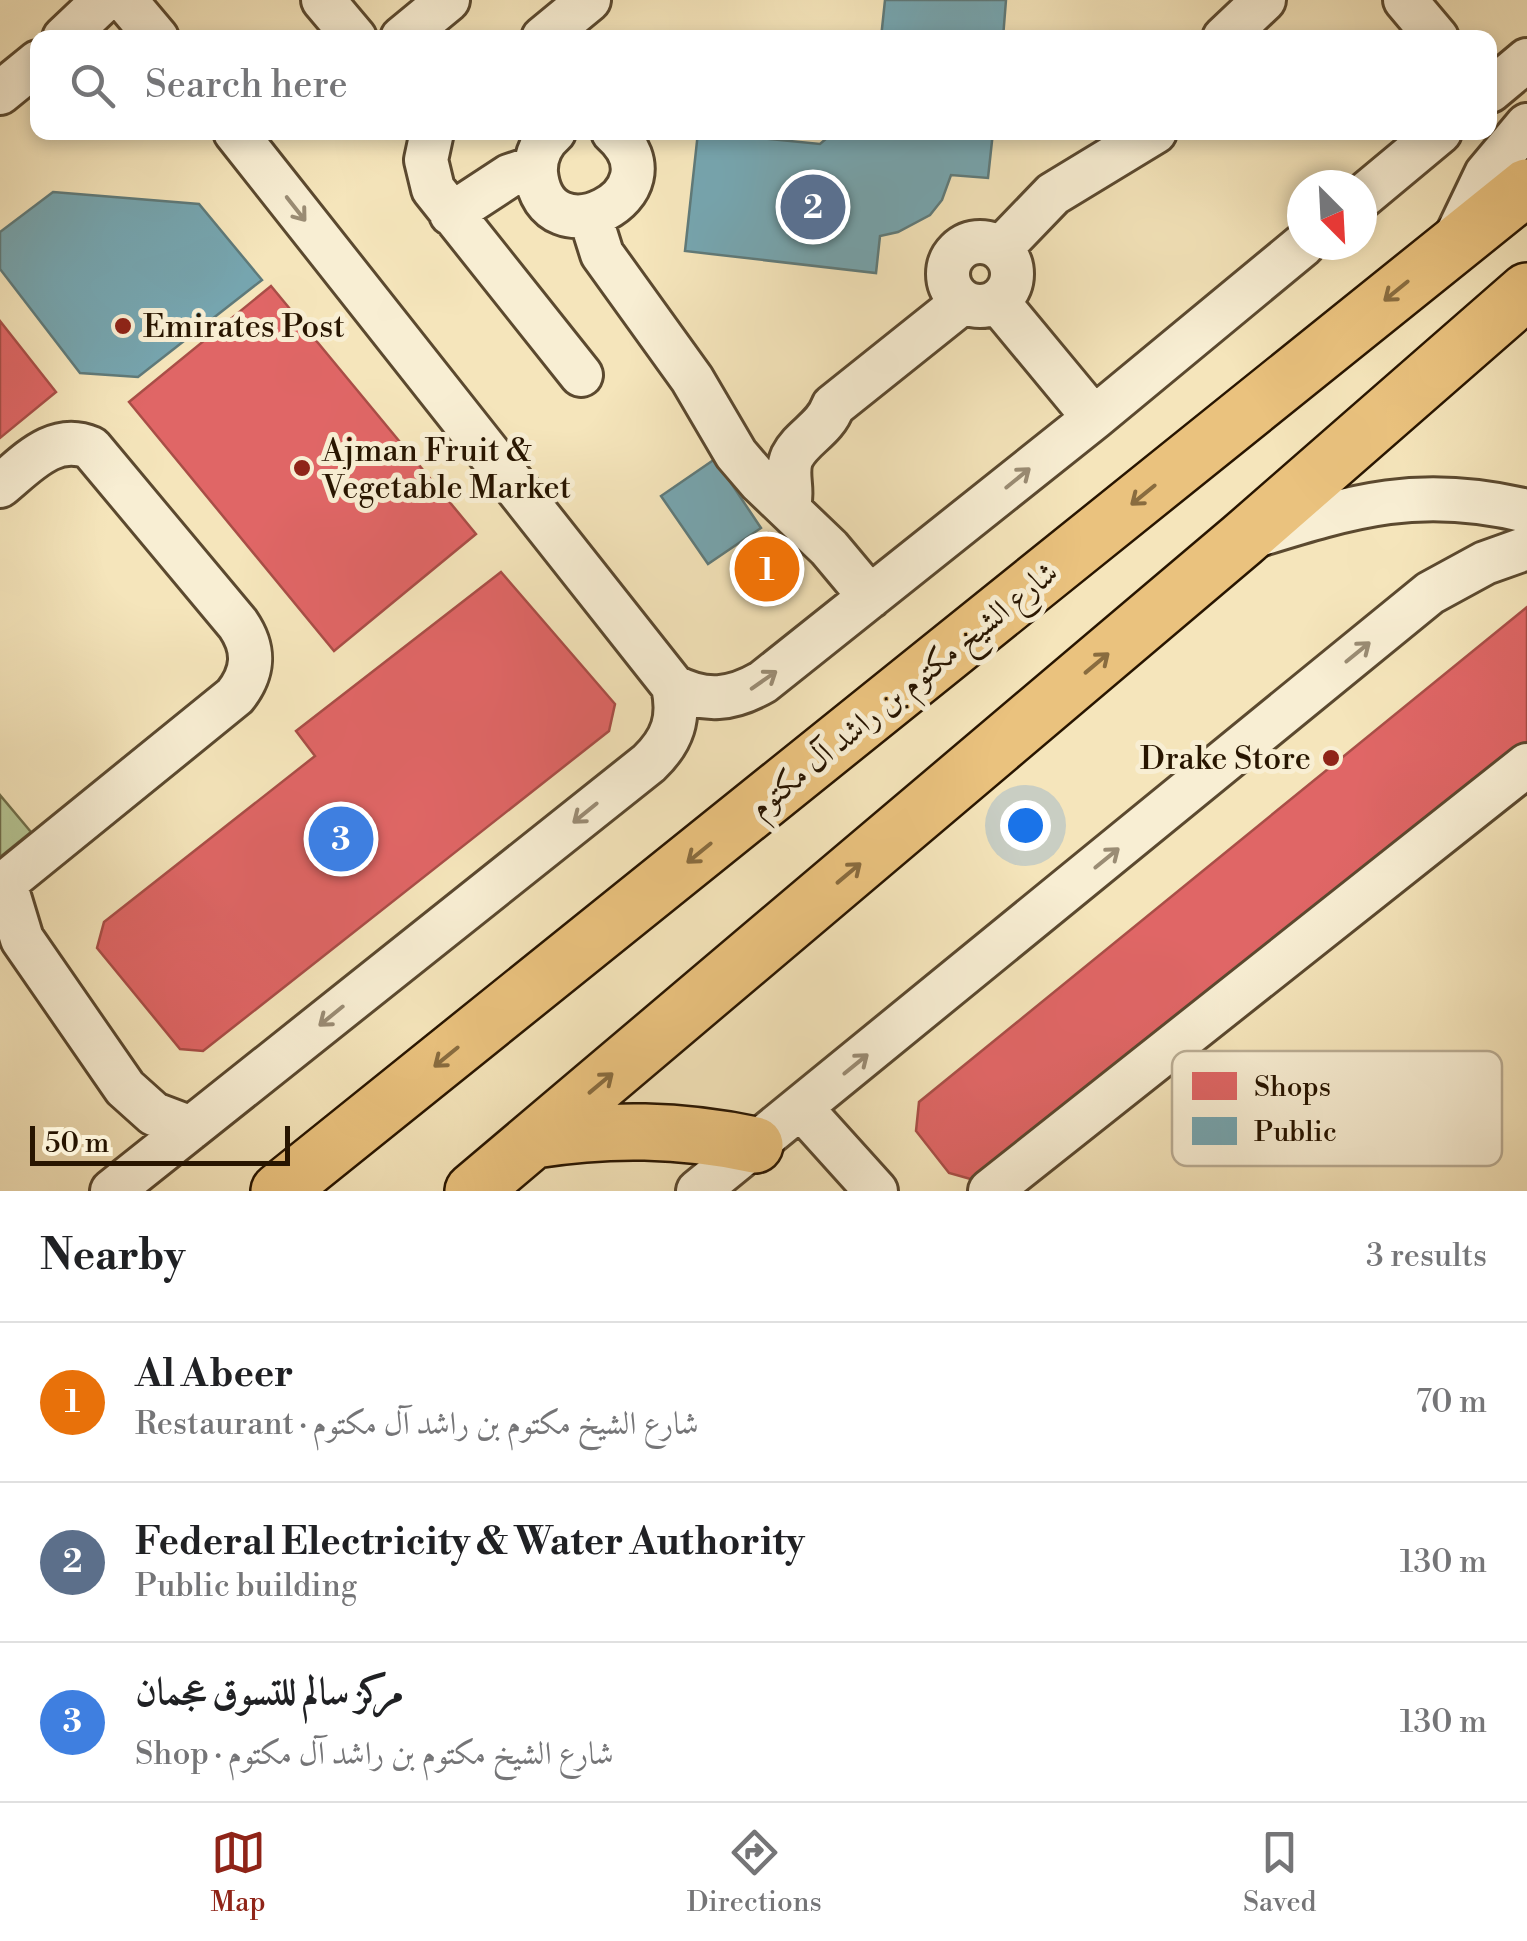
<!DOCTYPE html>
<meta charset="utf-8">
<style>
:root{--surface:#fff;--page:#f2f2f2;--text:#202124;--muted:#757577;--line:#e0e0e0;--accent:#8f2418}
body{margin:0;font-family:"Libre Bodoni",Amiri,serif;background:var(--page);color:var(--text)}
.compass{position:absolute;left:1287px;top:170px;width:90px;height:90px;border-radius:50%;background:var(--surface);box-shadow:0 5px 15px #0003;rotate:156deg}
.scale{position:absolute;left:30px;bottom:25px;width:260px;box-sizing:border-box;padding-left:10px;border:5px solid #281500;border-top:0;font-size:28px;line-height:35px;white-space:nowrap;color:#281500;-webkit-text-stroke:8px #f8eed3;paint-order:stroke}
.you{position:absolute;left:1025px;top:825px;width:35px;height:35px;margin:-25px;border:8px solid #fff;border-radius:50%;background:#1a73e8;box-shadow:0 0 0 15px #1a73e833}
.badge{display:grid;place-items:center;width:65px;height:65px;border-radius:50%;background:var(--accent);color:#fff;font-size:32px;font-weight:700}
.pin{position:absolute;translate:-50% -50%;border:5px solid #fff;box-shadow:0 2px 10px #0006}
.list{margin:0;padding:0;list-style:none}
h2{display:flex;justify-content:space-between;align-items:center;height:130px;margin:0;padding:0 40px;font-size:42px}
h2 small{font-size:32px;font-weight:400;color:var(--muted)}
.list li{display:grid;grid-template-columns:65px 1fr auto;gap:30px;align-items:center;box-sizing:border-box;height:160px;padding:0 40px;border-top:2px solid var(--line)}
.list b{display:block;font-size:38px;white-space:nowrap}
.list p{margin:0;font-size:32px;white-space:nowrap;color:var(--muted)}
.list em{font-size:32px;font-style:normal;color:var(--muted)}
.icon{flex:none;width:55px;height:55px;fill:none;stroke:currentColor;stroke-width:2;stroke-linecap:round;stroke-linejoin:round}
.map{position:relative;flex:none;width:1527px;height:1191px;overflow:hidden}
.search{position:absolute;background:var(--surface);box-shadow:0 5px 15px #0003;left:30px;right:30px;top:30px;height:110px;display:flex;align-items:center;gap:25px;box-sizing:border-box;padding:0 35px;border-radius:20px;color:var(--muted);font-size:38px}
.sheet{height:610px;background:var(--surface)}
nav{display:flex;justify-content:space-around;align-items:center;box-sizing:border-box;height:140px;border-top:2px solid var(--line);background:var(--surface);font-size:28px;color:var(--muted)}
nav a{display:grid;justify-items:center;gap:5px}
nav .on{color:var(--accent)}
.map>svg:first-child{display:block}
</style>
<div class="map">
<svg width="1527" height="1191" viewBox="0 0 1527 1191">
<rect width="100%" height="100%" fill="#f5e5bb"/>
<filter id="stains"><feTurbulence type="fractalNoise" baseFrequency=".002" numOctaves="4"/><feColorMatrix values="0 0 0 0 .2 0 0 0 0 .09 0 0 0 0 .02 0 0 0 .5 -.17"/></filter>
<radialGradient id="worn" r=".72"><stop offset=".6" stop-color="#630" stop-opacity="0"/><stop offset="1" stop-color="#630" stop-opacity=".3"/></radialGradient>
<!-- green -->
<path fill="#b6c694" stroke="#6f6e4a" stroke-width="2.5" d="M 0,795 L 31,832 L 0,857 Z"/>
<!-- shops -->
<path fill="#e06666" stroke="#a94e47" stroke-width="2.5" d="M 271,286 L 476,534 L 334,651 L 129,402 Z
M 0,321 L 56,392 L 0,438 Z
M 768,533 L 799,570 L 764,599 L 733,562 Z
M 501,572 L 615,704 L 609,731 L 203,1051 L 180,1049 L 97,948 L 104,922 L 315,756 L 296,731 Z
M 1527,607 L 1527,742 L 985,1183 L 949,1173 L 916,1131 L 919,1102 Z"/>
<!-- public -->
<path fill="#76a5af" stroke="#5f7a7a" stroke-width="2.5" d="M 885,0 L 1006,0 L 1003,38 L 881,38 Z
M 698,132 L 820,144 L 834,132 L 993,132 L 988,178 L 951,175 L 942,200 L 930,215 L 898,232 L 880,236 L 876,273 L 685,251 Z
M 53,192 L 199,204 L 262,280 L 138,377 L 80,373 L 0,269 L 0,232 Z
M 715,459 L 761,528 L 708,564 L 661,496 Z"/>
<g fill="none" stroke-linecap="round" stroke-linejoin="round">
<defs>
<path id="minor" d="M 125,0 L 157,38
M 323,0 L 355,38
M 1405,0 L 1437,38
M 64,38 L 104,0
M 402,38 L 448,0
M 543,38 L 589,0
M 1224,38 L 1264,0
M 1490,91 L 1527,60
M 0,93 L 38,62
M 235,132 L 673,686 C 705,703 732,700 763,682 L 1094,418 L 1303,245
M 432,132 L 426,160 L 433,189 L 581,375
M 554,132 C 541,143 535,157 536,173 C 545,263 683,194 613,132
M 1362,197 L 1440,132
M 451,214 L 509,176 L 536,167
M 590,216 L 602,254 L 692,379 L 736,454 L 760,482 L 829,548 L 870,597
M948 274a32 32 0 1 1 64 0a32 32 0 1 1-64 0Z
M 1451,247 L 1486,174 L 1527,125
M 1000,249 L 1053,194 L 1155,132
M 997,301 L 1094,418
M 0,486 C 27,464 54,432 91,448 L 238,624 C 255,649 254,672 235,696 L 0,887
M 789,506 C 794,490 785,473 792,457 C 802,437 825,429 833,406 L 963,302
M 1252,537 C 1355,505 1420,485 1527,511
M 5,883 L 22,939 L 125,1088 L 154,1114 L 191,1128
M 802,1109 L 876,1191
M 112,1191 L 649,763 C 673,740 680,718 673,686
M 698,1191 L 1430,593 L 1485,563 L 1527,548
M 990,1191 L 1527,765"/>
<path id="major" d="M 534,1140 C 610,1128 680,1129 755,1145
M 279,1191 L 1527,187
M 473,1191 L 1242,540 L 1527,291"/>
</defs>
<!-- minor casing -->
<use href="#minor" stroke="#5b492f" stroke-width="48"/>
<!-- major casing -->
<use href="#major" stroke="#281500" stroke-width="60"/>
<!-- minor -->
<use href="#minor" stroke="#f8eed3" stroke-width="42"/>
<!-- major -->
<use href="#major" stroke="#eac27e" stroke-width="55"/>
</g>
<!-- one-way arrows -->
<defs><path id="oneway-shaft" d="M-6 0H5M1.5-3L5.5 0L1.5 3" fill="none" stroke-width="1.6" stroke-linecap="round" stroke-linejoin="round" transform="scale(2.5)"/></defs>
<g stroke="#9a8c74">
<use href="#oneway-shaft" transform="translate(296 209) rotate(52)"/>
<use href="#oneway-shaft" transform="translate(1018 478) rotate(-39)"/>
<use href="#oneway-shaft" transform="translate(1358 652) rotate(-39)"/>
<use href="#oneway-shaft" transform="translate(764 680) rotate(-35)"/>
<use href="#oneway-shaft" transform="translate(585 813) rotate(141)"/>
<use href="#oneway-shaft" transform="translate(1107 858) rotate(-39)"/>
<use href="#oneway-shaft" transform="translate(331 1016) rotate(141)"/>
<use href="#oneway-shaft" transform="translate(856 1064) rotate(-39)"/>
</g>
<g stroke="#896c3f">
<use href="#oneway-shaft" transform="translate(1396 291) rotate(141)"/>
<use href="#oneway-shaft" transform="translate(1143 495) rotate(141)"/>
<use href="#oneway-shaft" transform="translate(1097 663) rotate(-40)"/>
<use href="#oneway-shaft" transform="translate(699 853) rotate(141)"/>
<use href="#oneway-shaft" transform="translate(849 873) rotate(-40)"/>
<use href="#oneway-shaft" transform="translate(446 1057) rotate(141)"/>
<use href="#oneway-shaft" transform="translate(601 1083) rotate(-40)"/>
</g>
<!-- markers -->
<g fill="#8f2418" stroke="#f8eed3" stroke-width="4">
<circle cx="123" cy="326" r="10"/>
<circle cx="302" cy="468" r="10"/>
<circle cx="1331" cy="758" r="10"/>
</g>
<g text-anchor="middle" stroke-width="10" stroke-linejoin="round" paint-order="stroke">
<!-- poi labels -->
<g font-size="32" fill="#281500" stroke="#f8eed3" text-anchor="start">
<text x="143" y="337">Emirates Post</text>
<text x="322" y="461">Ajman Fruit &amp;<tspan x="322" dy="37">Vegetable Market</tspan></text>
<text x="1311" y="769" text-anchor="end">Drake Store</text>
</g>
<!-- street labels -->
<g font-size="32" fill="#281500" stroke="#f8eed3">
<text transform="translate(903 689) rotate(-39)" y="11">شارع الشيخ مكتوم بن راشد آل مكتوم</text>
</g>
</g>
<!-- legend -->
<rect x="1172" y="1051" width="330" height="115" rx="15" fill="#f8eed3" stroke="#baad94" stroke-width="2.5"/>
<rect x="1192" y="1072" width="45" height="28" fill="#e06666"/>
<rect x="1192" y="1117" width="45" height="28" fill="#76a5af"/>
<g font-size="28" fill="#281500">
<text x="1254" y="1096">Shops</text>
<text x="1254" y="1141">Public</text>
</g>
<rect width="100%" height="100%" filter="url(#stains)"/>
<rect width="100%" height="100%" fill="url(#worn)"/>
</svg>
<svg class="compass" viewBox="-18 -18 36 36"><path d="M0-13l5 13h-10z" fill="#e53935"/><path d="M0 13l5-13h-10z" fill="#757577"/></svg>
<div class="scale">50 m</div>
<div class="you"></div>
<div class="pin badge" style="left:767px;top:569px;background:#e8710a">1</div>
<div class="pin badge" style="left:813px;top:207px;background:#5c6f8a">2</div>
<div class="pin badge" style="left:341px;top:839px;background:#3f7fe0">3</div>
<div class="search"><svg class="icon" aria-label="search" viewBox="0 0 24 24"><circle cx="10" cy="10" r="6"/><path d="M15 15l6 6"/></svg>Search here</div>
</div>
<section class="sheet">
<h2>Nearby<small>3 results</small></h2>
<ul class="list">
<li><span class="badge" style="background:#e8710a">1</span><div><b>Al Abeer</b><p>Restaurant · شارع الشيخ مكتوم بن راشد آل مكتوم</p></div><em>70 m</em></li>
<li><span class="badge" style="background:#5c6f8a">2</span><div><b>Federal Electricity &amp; Water Authority</b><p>Public building</p></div><em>130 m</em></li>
<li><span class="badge" style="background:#3f7fe0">3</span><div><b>مركز سالم للتسوق عجمان</b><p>Shop · شارع الشيخ مكتوم بن راشد آل مكتوم</p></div><em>130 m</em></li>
</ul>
</section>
<nav>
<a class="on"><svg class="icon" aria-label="map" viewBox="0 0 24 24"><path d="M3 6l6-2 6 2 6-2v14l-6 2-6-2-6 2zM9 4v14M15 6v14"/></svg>Map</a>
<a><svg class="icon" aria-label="directions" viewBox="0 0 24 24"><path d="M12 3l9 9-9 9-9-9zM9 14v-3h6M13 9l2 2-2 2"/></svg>Directions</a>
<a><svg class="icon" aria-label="saved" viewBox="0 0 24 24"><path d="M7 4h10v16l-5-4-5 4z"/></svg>Saved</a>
</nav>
